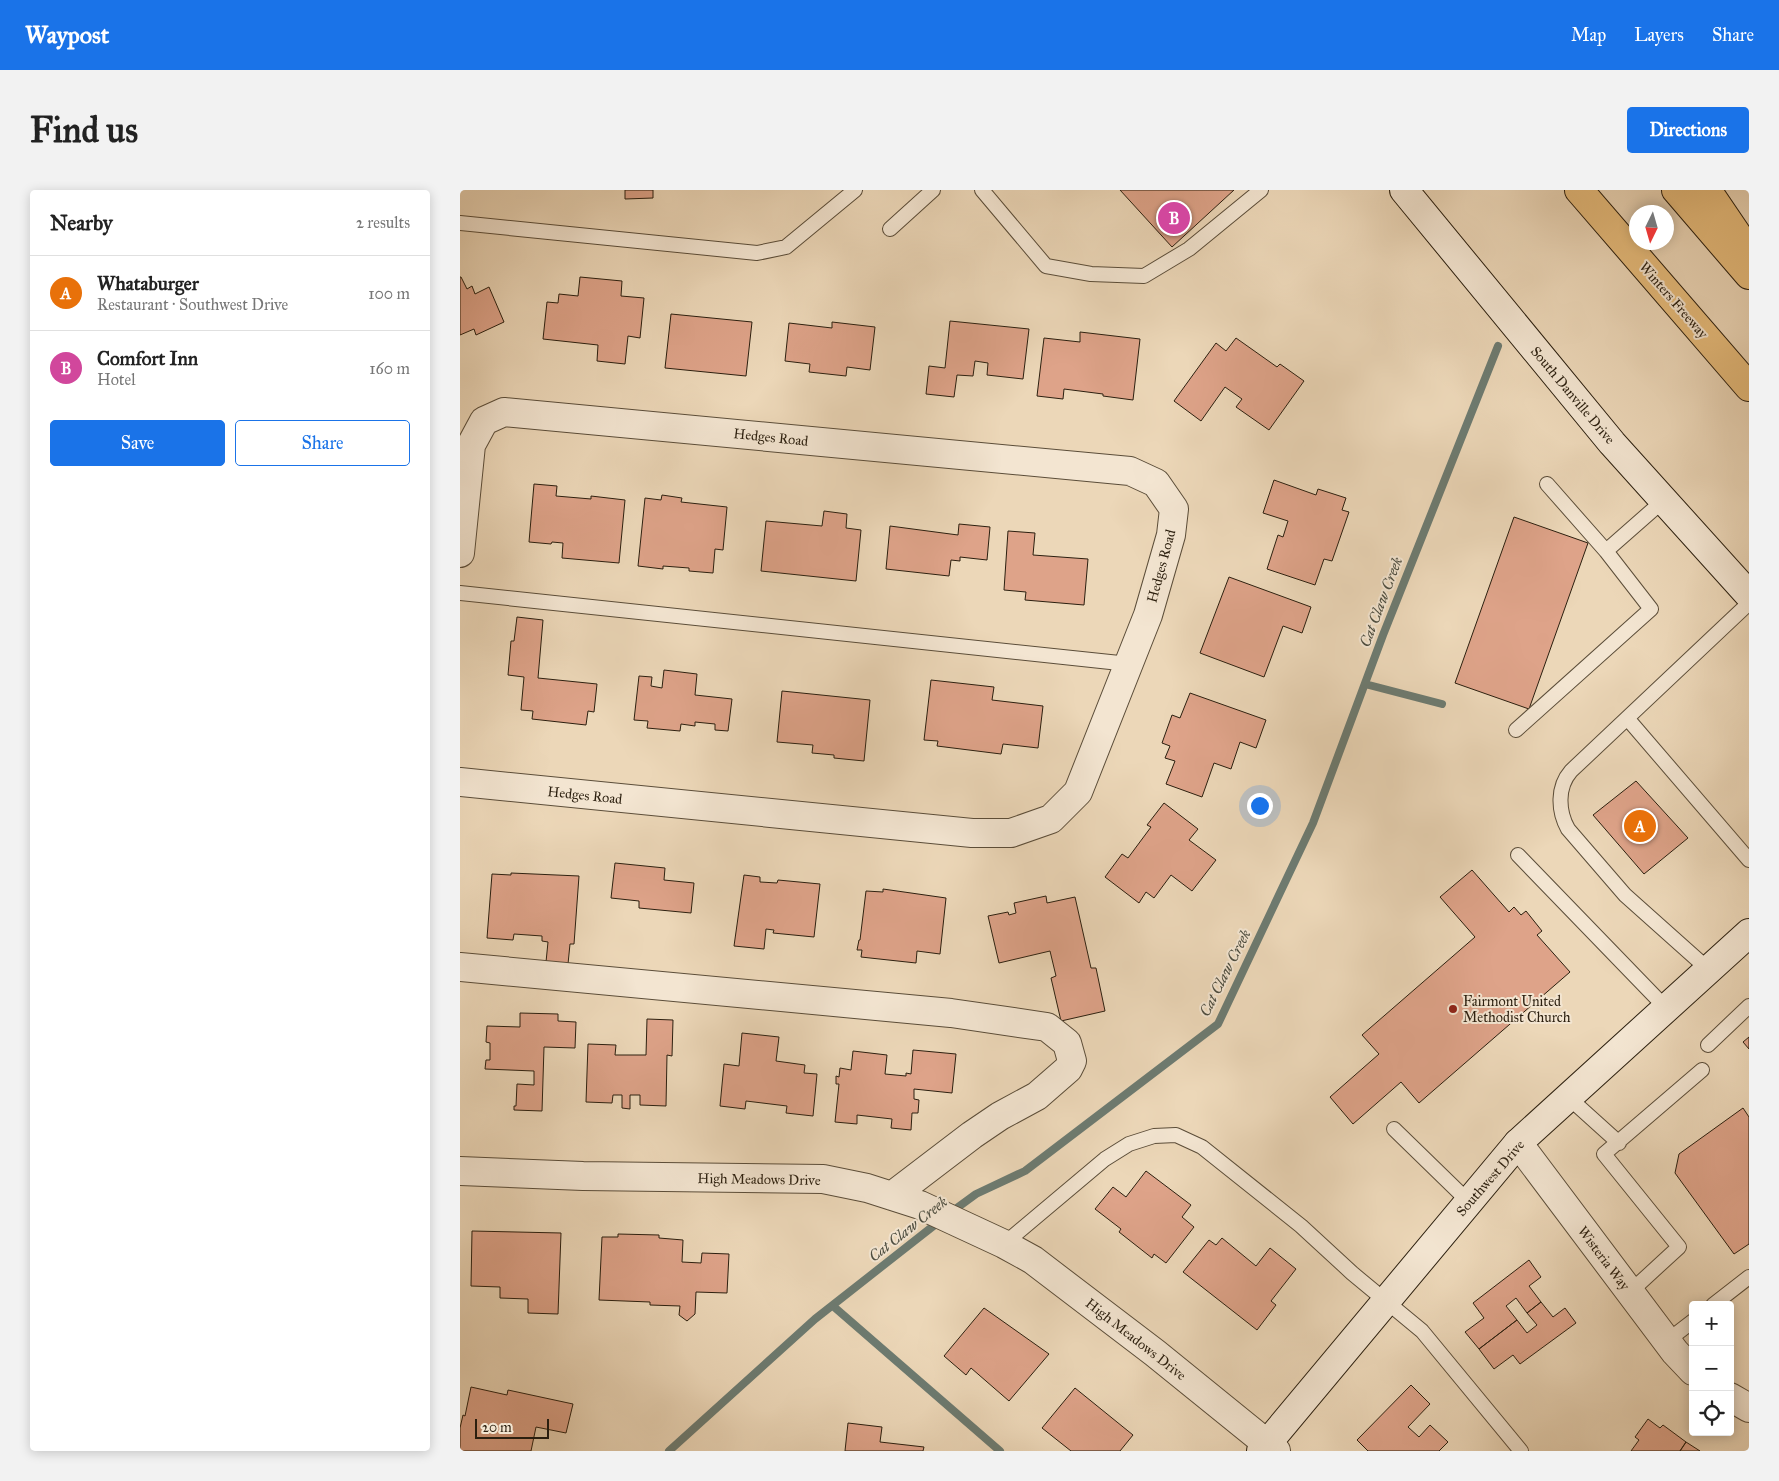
<!DOCTYPE html>
<meta charset="utf-8">
<style>
:root{--surface:#fff;--page:#f2f2f2;--text:#222;--muted:#767676;--line:#e0e0e0;--accent:#1a73e8}
body{margin:0;font-family:"IM FELL Great Primer",serif;background:var(--page);color:var(--text)}
.controls{position:absolute;right:15px;bottom:15px;display:grid;overflow:hidden;border-radius:5px;box-shadow:0 2px 12px #0003}
.controls button{width:45px;height:45px;display:grid;place-items:center;padding:0;border:0;border-bottom:1px solid var(--line);background:var(--surface);color:var(--text);font:25px sans-serif}
.compass{position:absolute;left:1169px;top:15px;width:45px;height:45px;border-radius:50%;background:var(--surface);box-shadow:0 2px 12px #0003;rotate:185deg}
.scale{position:absolute;left:15px;bottom:12px;width:74px;box-sizing:border-box;padding-left:5px;border:2px solid #2b1f0f;border-top:0;font-size:14px;line-height:18px;white-space:nowrap;color:#2b1f0f;-webkit-text-stroke:4px #f3e5d1;paint-order:stroke}
.you{position:absolute;left:799px;top:615px;width:18px;height:18px;margin:-12px;border:4px solid #fff;border-radius:50%;background:#1a73e8;box-shadow:0 0 0 8px #1a73e833}
.badge{display:grid;place-items:center;width:32px;height:32px;border-radius:50%;background:var(--accent);color:#fff;font-size:16px;font-weight:700}
.pin{position:absolute;translate:-50% -50%;border:2px solid #fff;box-shadow:0 1px 5px #0006}
.list{margin:0;padding:0;list-style:none}
h2{display:flex;justify-content:space-between;align-items:center;height:65px;margin:0;padding:0 20px;font-size:21px}
h2 small{font-size:16px;font-weight:400;color:var(--muted)}
.list li{display:grid;grid-template-columns:32px 1fr auto;gap:15px;align-items:center;box-sizing:border-box;height:75px;padding:0 20px;border-top:1px solid var(--line)}
.list b{display:block;font-size:19px;white-space:nowrap}
.list p{margin:0;font-size:16px;white-space:nowrap;color:var(--muted)}
.list em{font-size:16px;font-style:normal;color:var(--muted)}
.actions{display:flex;gap:10px;padding:15px 20px}
.actions a{flex:1;padding:11px 0;border:1px solid var(--accent);border-radius:5px;text-align:center;font-size:18px;color:var(--accent)}
.actions .main{background:var(--accent);color:#fff}
.icon{flex:none;width:28px;height:28px;fill:none;stroke:currentColor;stroke-width:2;stroke-linecap:round;stroke-linejoin:round}
.map{position:relative;flex:none;width:1289px;height:1261px;overflow:hidden;border-radius:5px}
header{display:flex;align-items:center;gap:30px;box-sizing:border-box;height:70px;padding:0 25px;background:var(--accent);color:#fff}
header strong{font-size:24px}
nav{display:flex;gap:28px;margin-inline-start:auto;font-size:18px}
.intro{display:flex;align-items:center;justify-content:space-between;box-sizing:border-box;height:120px;padding:0 30px}
h1{margin:0;font-size:35px}
.button{padding:12px 22px;border-radius:5px;background:var(--accent);color:#fff;font-size:18px;font-weight:700}
main{display:flex;gap:30px;padding:0 30px}
aside{flex:1;background:var(--surface);border-radius:5px;box-shadow:0 2px 12px #0003}
.map>svg:first-child{display:block}
</style>
<header>
<strong>Waypost</strong>
<nav><a>Map</a><a>Layers</a><a>Share</a></nav>
</header>
<div class="intro"><h1>Find us</h1><a class="button">Directions</a></div>
<main>
<aside>
<h2>Nearby<small>2 results</small></h2>
<ul class="list">
<li><span class="badge" style="background:#e8710a">A</span><div><b>Whataburger</b><p>Restaurant · Southwest Drive</p></div><em>100 m</em></li>
<li><span class="badge" style="background:#d1479c">B</span><div><b>Comfort Inn</b><p>Hotel</p></div><em>160 m</em></li>
</ul>
<div class="actions"><a class="main">Save</a><a>Share</a></div>
</aside>
<div class="map">
<svg width="1289" height="1261" viewBox="0 0 1289 1261">
<rect width="100%" height="100%" fill="#ecd7b8"/>
<filter id="stains"><feTurbulence type="fractalNoise" baseFrequency=".004" numOctaves="4"/><feColorMatrix values="0 0 0 0 .2 0 0 0 0 .09 0 0 0 0 .02 0 0 0 .5 -.17"/></filter>
<radialGradient id="worn" r=".72"><stop offset=".6" stop-color="#630" stop-opacity="0"/><stop offset="1" stop-color="#630" stop-opacity=".3"/></radialGradient>
<g fill="none" stroke-linecap="round" stroke-linejoin="round">
<!-- stream -->
<path stroke="#6d7b71" stroke-width="8" d="M 905,494 L 982,514
M 490,1023 L 516,1004 L 565,981 L 758,834 L 853,633 L 923,445 L 1038,156
M 373,1116 L 540,1261
M 209,1261 L 355,1129 L 481,1030"/>
</g>
<!-- building -->
<path fill="#dea389" stroke="#2b1f0f" d="M 165,0 L 193,0 L 193,8 L 165,9 Z
M 660,0 L 774,0 L 712,57 Z
M 0,87 L 1,87 L 7,99 L 12,96 L 15,104 L 29,97 L 44,132 L 16,145 L 14,139 L 0,145 Z
M 120,87 L 162,91 L 161,106 L 184,108 L 180,148 L 168,146 L 165,174 L 137,171 L 138,155 L 83,149 L 87,112 L 98,113 L 99,104 L 118,106 Z
M 211,124 L 292,132 L 286,186 L 205,178 Z
M 490,131 L 569,139 L 563,189 L 527,185 L 528,173 L 515,171 L 513,186 L 497,185 L 494,207 L 466,204 L 469,176 L 485,178 Z
M 372,132 L 415,137 L 410,180 L 387,177 L 386,186 L 349,182 L 350,174 L 325,171 L 329,133 L 372,138 Z
M 620,142 L 680,149 L 673,210 L 643,206 L 643,204 L 604,199 L 603,209 L 577,206 L 584,148 L 620,152 Z
M 776,148 L 817,177 L 820,174 L 844,191 L 809,240 L 776,217 L 782,209 L 765,197 L 741,231 L 714,211 L 756,153 L 766,161 Z
M 814,290 L 856,305 L 858,299 L 886,308 L 882,320 L 889,322 L 872,371 L 864,369 L 855,395 L 807,379 L 818,345 L 823,347 L 828,331 L 803,323 Z
M 74,294 L 97,296 L 96,306 L 131,309 L 131,306 L 165,310 L 159,373 L 102,368 L 103,353 L 92,352 L 91,354 L 69,352 Z
M 202,305 L 222,308 L 221,312 L 267,317 L 263,360 L 255,359 L 253,383 L 229,381 L 229,378 L 203,376 L 203,379 L 178,376 L 185,308 L 201,310 Z
M 364,321 L 387,324 L 386,338 L 401,340 L 396,391 L 301,381 L 306,331 L 362,336 Z
M 1054,327 L 1128,353 L 1069,519 L 995,493 Z
M 499,334 L 530,337 L 527,370 L 500,367 L 500,371 L 491,370 L 489,386 L 426,379 L 430,336 L 498,345 Z
M 548,341 L 575,343 L 573,365 L 628,369 L 624,415 L 565,410 L 566,402 L 544,400 Z
M 769,387 L 851,417 L 842,443 L 823,436 L 804,487 L 740,463 Z
M 57,427 L 83,430 L 78,488 L 137,494 L 134,522 L 128,521 L 126,535 L 72,529 L 73,521 L 61,520 L 64,487 L 48,485 L 51,451 L 54,451 Z
M 204,480 L 237,484 L 235,505 L 272,509 L 268,541 L 255,540 L 255,534 L 235,532 L 235,536 L 221,534 L 220,541 L 187,538 L 188,531 L 174,530 L 179,486 L 192,487 L 191,496 L 202,498 Z
M 471,490 L 534,497 L 532,510 L 583,516 L 578,558 L 543,554 L 541,564 L 477,556 L 478,551 L 464,550 Z
M 322,501 L 410,510 L 404,571 L 374,568 L 374,565 L 352,563 L 353,555 L 317,552 Z
M 730,503 L 806,530 L 796,558 L 780,552 L 771,579 L 754,573 L 742,607 L 706,594 L 715,571 L 705,568 L 710,556 L 702,553 L 712,525 L 720,528 Z
M 1176,591 L 1228,648 L 1184,684 L 1133,625 Z
M 704,613 L 738,639 L 729,650 L 756,670 L 732,701 L 711,685 L 694,708 L 686,702 L 679,713 L 645,687 L 662,664 L 668,668 L 691,637 L 687,635 Z
M 155,673 L 205,678 L 204,690 L 234,693 L 231,723 L 179,718 L 179,711 L 151,708 Z
M 1012,680 L 1049,722 L 1054,717 L 1061,725 L 1066,721 L 1082,741 L 1077,745 L 1110,782 L 959,913 L 941,892 L 893,934 L 870,907 L 919,864 L 902,845 L 1015,747 L 980,707 Z
M 51,683 L 119,686 L 114,754 L 110,754 L 108,774 L 86,772 L 88,752 L 82,751 L 82,746 L 54,744 L 53,750 L 27,748 L 32,684 L 51,685 Z
M 284,685 L 300,687 L 300,692 L 317,693 L 318,690 L 360,694 L 354,747 L 313,743 L 314,740 L 306,739 L 304,759 L 274,756 Z
M 423,699 L 486,708 L 480,764 L 457,761 L 456,773 L 401,767 L 402,760 L 397,760 L 399,750 L 400,750 L 406,701 L 423,702 Z
M 586,706 L 587,713 L 615,707 L 631,778 L 636,778 L 645,821 L 601,831 L 591,788 L 596,786 L 590,761 L 539,773 L 528,726 L 548,722 L 549,725 L 556,723 L 554,713 Z
M 60,823 L 98,824 L 98,831 L 116,832 L 115,858 L 84,857 L 82,921 L 54,920 L 54,916 L 56,916 L 57,894 L 74,895 L 74,881 L 25,879 L 26,870 L 30,870 L 30,853 L 26,852 L 27,836 L 60,837 Z
M 187,829 L 213,830 L 212,866 L 207,865 L 206,916 L 180,915 L 180,905 L 170,905 L 170,919 L 162,918 L 162,905 L 153,905 L 152,913 L 126,912 L 128,854 L 156,855 L 155,865 L 186,865 Z
M 282,843 L 319,847 L 316,871 L 345,875 L 344,883 L 357,884 L 353,926 L 326,923 L 327,916 L 286,911 L 285,919 L 260,916 L 264,874 L 279,876 Z
M 1289,847 L 1289,859 L 1283,852 Z
M 453,860 L 496,864 L 492,903 L 454,899 L 454,909 L 459,910 L 458,923 L 452,923 L 451,940 L 431,938 L 432,929 L 397,925 L 397,934 L 375,932 L 379,894 L 376,894 L 376,886 L 379,887 L 380,878 L 391,880 L 393,861 L 427,865 L 425,884 L 446,886 L 446,883 L 451,884 Z
M 1283,918 L 1289,927 L 1289,1054 L 1274,1064 L 1215,983 L 1219,964 Z
M 686,981 L 731,1015 L 722,1027 L 734,1037 L 706,1073 L 694,1064 L 692,1068 L 659,1042 L 661,1039 L 635,1019 L 653,997 L 666,1007 Z
M 12,1041 L 101,1043 L 98,1124 L 68,1123 L 68,1109 L 40,1108 L 40,1097 L 11,1096 Z
M 158,1044 L 199,1045 L 199,1048 L 223,1050 L 222,1072 L 241,1073 L 242,1063 L 269,1064 L 267,1103 L 236,1102 L 235,1124 L 227,1131 L 219,1125 L 220,1116 L 190,1115 L 190,1112 L 139,1110 L 142,1047 L 158,1047 Z
M 762,1048 L 796,1076 L 810,1058 L 836,1079 L 811,1111 L 816,1115 L 797,1140 L 723,1082 L 749,1050 L 756,1055 Z
M 1069,1070 L 1081,1087 L 1069,1096 L 1081,1112 L 1067,1123 L 1056,1108 L 1046,1116 L 1057,1130 L 1019,1159 L 1005,1142 L 1024,1128 L 1013,1113 Z
M 1081,1112 L 1093,1127 L 1105,1118 L 1116,1133 L 1060,1174 L 1053,1165 L 1034,1179 L 1019,1159 L 1057,1130 L 1067,1143 L 1077,1135 L 1067,1123 Z
M 524,1118 L 589,1164 L 549,1211 L 511,1178 L 506,1185 L 484,1166 Z
M 951,1195 L 970,1214 L 948,1237 L 959,1247 L 970,1235 L 988,1252 L 979,1261 L 908,1261 L 897,1250 Z
M 11,1197 L 47,1205 L 48,1200 L 113,1214 L 106,1243 L 76,1237 L 71,1261 L 0,1261 L 0,1238 L 3,1225 L 5,1226 Z
M 615,1198 L 673,1245 L 660,1261 L 611,1261 L 582,1238 Z
M 1188,1229 L 1200,1238 L 1203,1235 L 1226,1252 L 1220,1261 L 1171,1261 L 1179,1250 L 1175,1247 Z
M 388,1233 L 422,1237 L 420,1252 L 464,1257 L 463,1261 L 385,1261 Z
M 1226,1252 L 1240,1261 L 1220,1261 Z"/>
<g fill="none" stroke-linecap="round" stroke-linejoin="round">
<defs>
<path id="service" d="M 522,0 L 586,76 L 631,84 L 684,86 L 729,59 L 801,0
M 0,33 L 297,63 L 326,57 L 395,0
M 430,39 L 473,0
M 1087,294 L 1146,361
M 0,403 L 669,474
M 1167,528 L 1289,670
M 1056,540 L 1191,419 L 1146,361 L 1204,310
M 1058,665 L 1206,818
M 1249,780 L 1165,705 L 1108,639 C 1098,621 1097,597 1111,581 L 1289,413
M 1248,855 L 1289,816
M 1108,907 L 1159,953
M 934,939 L 1009,1012
M 544,1054 L 645,969 L 669,954 L 694,946 L 716,945 L 742,957 L 841,1036 L 892,1083 L 962,1141 L 1061,1261
M 1170,1102 L 1219,1057 L 1144,964 L 1242,880
M 1253,1115 L 1289,1087
M 1207,1151 L 1233,1131"/>
<path id="minor" d="M 0,363 L 11,255 L 24,231 L 44,222 L 670,281 L 696,293 L 714,319 L 711,345 L 688,425 L 618,602 L 591,629 L 551,643 L 512,643 L 0,592
M 0,777 L 491,823 L 587,837 L 607,853 L 612,871 L 608,879 L 577,906 L 540,926 L 512,945 L 432,1006
M 1058,953 L 1215,1162 L 1233,1181
M 0,981 L 123,986 L 363,989 L 407,998 L 460,1015 L 544,1054 L 573,1070 L 695,1163 L 816,1261
M 1270,1207 L 1289,1218"/>
<path id="secondary" d="M 944,0 L 1152,253 L 1289,405
M 801,1261 L 1058,953 L 1289,743"/>
<path id="motorway" d="M 1119,0 L 1289,197
M 1216,0 L 1289,85
M 1247,0 L 1289,62"/>
</defs>
<!-- service casing -->
<use href="#service" stroke="#5b4d39" stroke-width="16"/>
<!-- minor casing -->
<use href="#minor" stroke="#5b4d39" stroke-width="30"/>
<!-- secondary casing -->
<use href="#secondary" stroke="#2b1f0f" stroke-width="30"/>
<!-- motorway casing -->
<use href="#motorway" stroke="#2b1f0f" stroke-width="30"/>
<!-- service -->
<use href="#service" stroke="#f3e5d1" stroke-width="14"/>
<!-- minor -->
<use href="#minor" stroke="#f3e5d1" stroke-width="28"/>
<!-- secondary -->
<use href="#secondary" stroke="#f3e5d1" stroke-width="28"/>
<!-- motorway -->
<use href="#motorway" stroke="#e6bc7c" stroke-width="28"/>
</g>
<!-- markers -->
<circle fill="#8f2418" stroke="#f3e5d1" stroke-width="2" cx="993" cy="819" r="5"/>
<g text-anchor="middle" stroke-width="4" stroke-linejoin="round" paint-order="stroke">
<!-- street labels -->
<g font-size="14" fill="#2b1f0f" stroke="#f3e5d1">
<text transform="translate(1214 110) rotate(49)" y="5">Winters Freeway</text>
<text transform="translate(1113 205) rotate(50)" y="5">South Danville Drive</text>
<text transform="translate(311 247) rotate(6)" y="5">Hedges Road</text>
<text transform="translate(701 376) rotate(-75)" y="5">Hedges Road</text>
<text transform="translate(125 605) rotate(6)" y="5">Hedges Road</text>
<text transform="translate(1030 988) rotate(-49)" y="5">Southwest Drive</text>
<text transform="translate(299 989) rotate(1)" y="5">High Meadows Drive</text>
<text transform="translate(1144 1068) rotate(53)" y="5">Wisteria Way</text>
<text transform="translate(676 1149) rotate(38)" y="5">High Meadows Drive</text>
</g>
<!-- poi labels -->
<g font-size="14" fill="#2b1f0f" stroke="#f3e5d1" text-anchor="start">
<text x="1003" y="816">Fairmont United<tspan x="1003" dy="16">Methodist Church</tspan></text>
</g>
<!-- water labels -->
<g font-size="15" font-style="italic" fill="#4c4d40" stroke="#f3e5d1">
<text transform="translate(921 412) rotate(-69)" y="5">Cat Claw Creek</text>
<text transform="translate(765 783) rotate(-63)" y="5">Cat Claw Creek</text>
<text transform="translate(448 1039) rotate(-38)" y="5">Cat Claw Creek</text>
</g>
</g>
<rect width="100%" height="100%" filter="url(#stains)"/>
<rect width="100%" height="100%" fill="url(#worn)"/>
</svg>
<div class="controls">
<button>+</button>
<button>−</button>
<button><svg class="icon" aria-label="locate" viewBox="0 0 24 24"><circle cx="12" cy="12" r="6"/><path d="M12 2v4M12 18v4M2 12h4M18 12h4"/></svg></button>
</div>
<svg class="compass" viewBox="-18 -18 36 36"><path d="M0-13l5 13h-10z" fill="#e53935"/><path d="M0 13l5-13h-10z" fill="#767676"/></svg>
<div class="scale">20 m</div>
<div class="you"></div>
<div class="pin badge" style="left:1180px;top:636px;background:#e8710a">A</div>
<div class="pin badge" style="left:714px;top:28px;background:#d1479c">B</div>
</div>
</main>
